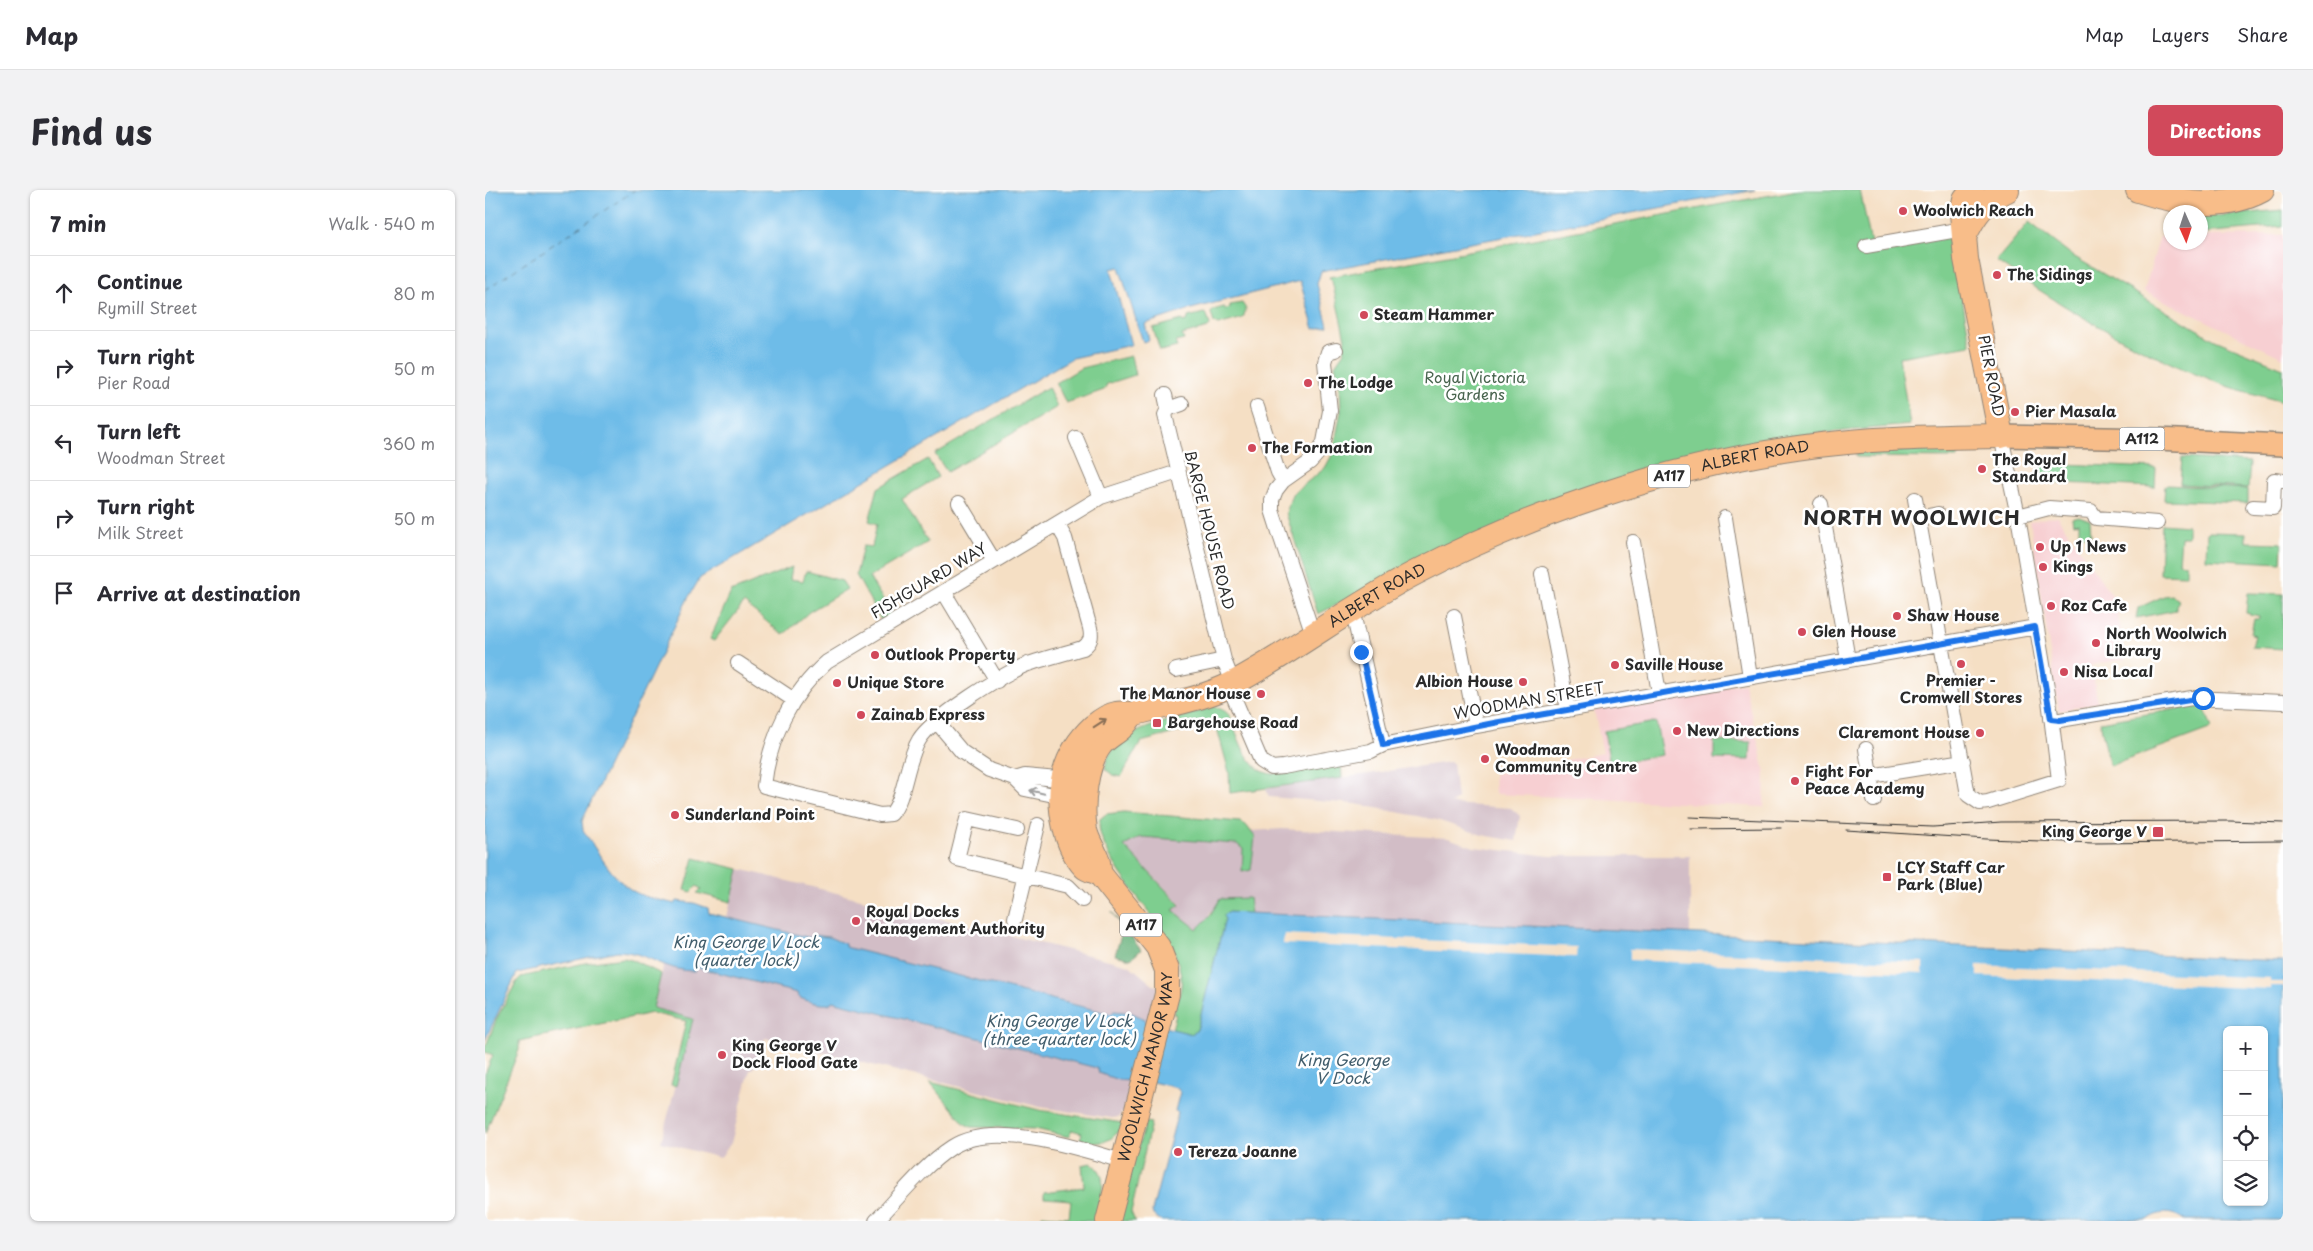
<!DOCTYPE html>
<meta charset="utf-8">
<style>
:root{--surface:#fff;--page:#f2f2f3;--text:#2b2b33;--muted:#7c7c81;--line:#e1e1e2;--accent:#d1495b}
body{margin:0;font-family:"Playpen Sans",sans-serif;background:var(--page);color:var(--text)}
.controls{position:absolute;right:15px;bottom:15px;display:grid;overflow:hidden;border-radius:8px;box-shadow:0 1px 4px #0004}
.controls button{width:45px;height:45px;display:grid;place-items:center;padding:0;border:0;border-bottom:1px solid var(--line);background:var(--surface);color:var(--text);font:25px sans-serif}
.compass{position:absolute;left:1678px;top:15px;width:45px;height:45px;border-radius:50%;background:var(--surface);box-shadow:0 1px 4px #0004;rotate:177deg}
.stop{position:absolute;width:15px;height:15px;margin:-11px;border:4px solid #1a73e8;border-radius:50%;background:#fff}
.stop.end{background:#1a73e8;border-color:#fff;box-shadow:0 1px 5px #0008}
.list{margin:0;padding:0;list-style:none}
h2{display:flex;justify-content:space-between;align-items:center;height:65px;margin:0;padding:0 20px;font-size:21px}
h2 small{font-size:16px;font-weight:400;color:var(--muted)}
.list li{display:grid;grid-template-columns:32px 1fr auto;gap:15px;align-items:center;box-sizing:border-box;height:75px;padding:0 20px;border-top:1px solid var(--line)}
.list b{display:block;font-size:19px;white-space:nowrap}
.list p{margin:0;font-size:16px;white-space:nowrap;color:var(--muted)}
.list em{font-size:16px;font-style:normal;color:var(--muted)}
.icon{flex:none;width:28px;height:28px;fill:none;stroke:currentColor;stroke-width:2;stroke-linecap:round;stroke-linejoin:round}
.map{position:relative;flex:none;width:1798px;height:1031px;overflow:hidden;border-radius:8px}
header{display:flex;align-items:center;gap:30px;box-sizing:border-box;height:70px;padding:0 25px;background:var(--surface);border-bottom:1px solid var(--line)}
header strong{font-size:24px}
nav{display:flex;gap:28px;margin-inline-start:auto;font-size:18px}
.intro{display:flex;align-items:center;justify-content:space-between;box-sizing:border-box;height:120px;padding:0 30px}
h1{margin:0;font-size:35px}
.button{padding:12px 22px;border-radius:8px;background:var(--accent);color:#fff;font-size:18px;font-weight:700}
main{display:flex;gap:30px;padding:0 30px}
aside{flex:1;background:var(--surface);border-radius:8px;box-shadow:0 1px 4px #0004}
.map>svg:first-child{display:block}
</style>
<header>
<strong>Map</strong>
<nav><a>Map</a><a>Layers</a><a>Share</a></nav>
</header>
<div class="intro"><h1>Find us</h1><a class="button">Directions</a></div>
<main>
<aside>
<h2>7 min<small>Walk · 540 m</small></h2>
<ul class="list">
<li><svg class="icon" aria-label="ahead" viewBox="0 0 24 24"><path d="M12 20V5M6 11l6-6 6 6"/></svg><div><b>Continue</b><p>Rymill Street</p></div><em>80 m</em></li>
<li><svg class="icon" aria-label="right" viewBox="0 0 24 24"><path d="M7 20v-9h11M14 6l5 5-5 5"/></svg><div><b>Turn right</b><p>Pier Road</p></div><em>50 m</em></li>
<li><svg class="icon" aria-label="left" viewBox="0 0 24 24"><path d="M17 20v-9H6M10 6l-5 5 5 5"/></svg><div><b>Turn left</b><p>Woodman Street</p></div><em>360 m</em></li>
<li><svg class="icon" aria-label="right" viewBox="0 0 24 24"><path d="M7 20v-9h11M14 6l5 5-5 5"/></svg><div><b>Turn right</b><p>Milk Street</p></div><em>50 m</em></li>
<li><svg class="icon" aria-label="arrive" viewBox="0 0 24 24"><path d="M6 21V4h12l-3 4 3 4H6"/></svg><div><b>Arrive at destination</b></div></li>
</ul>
</aside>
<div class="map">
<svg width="1798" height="1031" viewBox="0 0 1798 1031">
<rect width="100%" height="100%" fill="#fff"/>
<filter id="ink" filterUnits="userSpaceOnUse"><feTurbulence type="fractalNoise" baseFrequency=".02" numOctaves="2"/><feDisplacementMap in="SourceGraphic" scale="10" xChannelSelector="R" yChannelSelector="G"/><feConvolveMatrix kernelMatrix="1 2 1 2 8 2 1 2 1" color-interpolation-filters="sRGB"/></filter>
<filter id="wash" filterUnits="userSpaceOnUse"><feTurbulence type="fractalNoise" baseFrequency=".0096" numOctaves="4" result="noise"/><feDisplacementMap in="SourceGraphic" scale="20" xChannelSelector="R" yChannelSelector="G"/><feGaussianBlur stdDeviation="1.12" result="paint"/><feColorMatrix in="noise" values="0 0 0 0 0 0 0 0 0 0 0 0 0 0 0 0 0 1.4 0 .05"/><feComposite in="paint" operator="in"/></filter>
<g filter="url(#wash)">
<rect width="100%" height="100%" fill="#f5dfc4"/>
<!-- built -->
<path fill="#f7cfd2" d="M 1798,45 L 1798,168 L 1659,101 L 1675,46 L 1685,46 L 1686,52 L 1716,52 L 1716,46 Z
M 1572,326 L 1630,410 L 1641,469 L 1606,475 L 1613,513 L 1574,521 L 1545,331 Z
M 1259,493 L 1280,582 L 1279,617 L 1010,604 L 1009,584 L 1118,563 L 1109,520 Z"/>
<!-- industrial -->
<path fill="#d2bdc6" d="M 964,572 L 968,573 L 972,609 L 965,614 L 1026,618 L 1035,626 L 1031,651 L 997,645 L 952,630 L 871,614 L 784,607 L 781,599 Z
M 797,639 L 963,648 L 989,657 L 1065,666 L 1205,666 L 1205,744 L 766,724 L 764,708 L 725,722 L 724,727 L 712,739 L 688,720 L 695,714 L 639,656 L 656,647 L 752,654 L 758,659 L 757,682 L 770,648 L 766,641 Z
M 254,679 L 644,775 L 668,795 L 673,796 L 663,833 L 660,832 L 660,829 L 647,823 L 629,821 L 626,824 L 360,757 L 353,750 L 344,747 L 328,745 L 326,748 L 242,727 Z
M 179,774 L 187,778 L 210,777 L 312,803 L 312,805 L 332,814 L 345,814 L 346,811 L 612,878 L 643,891 L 646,887 L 650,888 L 640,924 L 636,923 L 634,927 L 627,928 L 555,917 L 280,848 L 273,874 L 265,880 L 246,953 L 235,968 L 176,952 L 208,829 L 168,818 Z"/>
<!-- green -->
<path fill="#7ece8f" stroke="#547c5d" d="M 1313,0 L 1375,0 L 1387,58 L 1466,44 L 1485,153 L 1485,155 L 1414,167 L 1425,235 L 1325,244 L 1258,255 L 1161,280 L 861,410 L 833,424 L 801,323 L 807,304 L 840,278 L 848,263 L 856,221 L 855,198 L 850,175 L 859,162 L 858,156 L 860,149 L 847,91 L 844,87 Z
M 1798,20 L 1798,36 L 1716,43 L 1716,24 L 1729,26 Z
M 1544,32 L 1588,66 L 1730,150 L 1798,178 L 1798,212 C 1774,205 1748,199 1725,190 C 1649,160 1577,117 1511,71 Z
M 757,113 L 761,119 L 758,128 L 733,135 L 729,133 L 726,123 L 728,120 L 739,117 L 740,119 L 745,118 L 745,115 Z
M 719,123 L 722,125 L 725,135 L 723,138 L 697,145 L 699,150 L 690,152 L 692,157 L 675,161 L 668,138 L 697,130 L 698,132 L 703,130 L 703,127 Z
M 646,166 L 650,185 L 622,194 L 619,200 L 581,213 L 571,193 L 596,178 Z
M 563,197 L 572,217 L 462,282 L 450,264 Z
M 1472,258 L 1473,268 L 1371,267 L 1371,263 Z
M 1697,268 L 1765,272 L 1763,298 L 1695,294 Z
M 443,269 L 453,287 L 417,309 L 443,352 L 384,387 L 407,424 L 396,430 L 371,385 L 378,356 L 387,357 L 392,334 L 384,331 L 393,298 Z
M 1555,273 L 1671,278 L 1670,297 L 1554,292 Z
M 1680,295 L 1763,299 L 1763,313 L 1679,310 Z
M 1594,326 L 1605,330 L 1606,346 L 1594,345 L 1594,333 L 1588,334 L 1587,328 Z
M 1677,334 L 1703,336 L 1703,347 L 1696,347 L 1694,373 L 1701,374 L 1701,385 L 1675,384 Z
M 1722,342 L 1761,343 L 1761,352 L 1797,353 L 1796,373 L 1721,369 Z
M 307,377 L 305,389 L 318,391 L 321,381 L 357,391 L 362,399 L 324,422 L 298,445 L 259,413 L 229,451 L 225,449 L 246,402 Z
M 1763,403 L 1798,404 L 1798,459 L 1767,457 L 1770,445 L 1766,444 L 1769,429 L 1774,429 L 1774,426 L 1761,423 Z
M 1686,405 L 1694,411 L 1691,415 L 1691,420 L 1651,428 L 1653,418 L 1679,406 Z
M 1716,515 L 1721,522 L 1727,538 L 1625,576 L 1615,532 Z
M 728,516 C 734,518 740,520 744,525 C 747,529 748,535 750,539 C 756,557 767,583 788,584 L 856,572 L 857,588 L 745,603 L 744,582 L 732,538 L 723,534 L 656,552 L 636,587 L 628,585 L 620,579 C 624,536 697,531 728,516 Z
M 1171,532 L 1177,565 L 1125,574 L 1119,541 Z
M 1229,551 L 1266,552 L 1265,570 L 1229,569 Z
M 639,622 L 755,632 L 761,635 L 770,647 L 766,680 L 757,682 L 758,659 L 752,654 L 656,647 L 639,656 L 695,715 L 688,720 L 712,739 L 724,727 L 735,709 L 764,708 L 766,724 L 742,722 L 740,729 L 712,840 L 707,844 L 687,839 L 691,825 L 688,824 C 691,812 698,800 696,788 C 695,776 690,762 684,751 C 670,725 606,657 615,629 L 621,624 Z
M 209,668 L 254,679 L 246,712 L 212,703 L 216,699 L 212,696 L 206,702 L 200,700 Z
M 139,768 L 150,771 L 176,784 L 168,818 L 208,829 L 191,896 L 186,895 L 201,831 L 167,823 L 34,851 L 34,860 L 0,944 L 0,884 L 8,865 L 0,862 L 0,858 L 12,828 L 32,791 L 36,787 L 100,773 Z
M 445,892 L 554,920 L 638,933 C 629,953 614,956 595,949 L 597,943 L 587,940 L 584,947 L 550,939 L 486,937 L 480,934 Z
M 661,932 L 666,933 L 646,1022 L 650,1031 L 635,1031 L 648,972 Z
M 606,973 C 627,984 614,1014 610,1031 L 557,1031 L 557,1025 L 584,1027 L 586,1010 L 559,1008 L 559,1002 L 599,997 L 597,975 Z"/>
<!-- forest -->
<path fill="#66b17a" stroke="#486e52" d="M 627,722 L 656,760 L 646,769 L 630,765 L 638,739 Z"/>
<!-- water -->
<path fill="#6ebce8" stroke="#4c748a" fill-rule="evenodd" d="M 0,0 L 1270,0 L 836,81 L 832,94 L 843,136 L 829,139 L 815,91 L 706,119 L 660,134 L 664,150 L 658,152 L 634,77 L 626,79 L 646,155 L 587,168 L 215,388 L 202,410 L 97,631 L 98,640 C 112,660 126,688 148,701 C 160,708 176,710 190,714 L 192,711 L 209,713 L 223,718 L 224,723 L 326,748 L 328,745 L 344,747 L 360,754 L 360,757 L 626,824 L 629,821 L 647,823 L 660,829 L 660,832 L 707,844 L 712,840 L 740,729 L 738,726 L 742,722 L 1798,771 L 1798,1030 L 1699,1030 C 1688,1021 1673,1021 1662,1030 L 677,1031 L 668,1025 L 667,1021 L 693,922 L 690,921 L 695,902 L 692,898 L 647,887 L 645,891 L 633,890 L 614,883 L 612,878 L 347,811 L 345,814 C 334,815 324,812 313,807 L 312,803 L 211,777 L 210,781 C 181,782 161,761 132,761 L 32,783 L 0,850 ZM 1742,840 L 1779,840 L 1779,1012 L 1742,1012 Z"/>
<!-- pier -->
<path fill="#f5dfc4" d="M 799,744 L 1092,757 L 1091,767 L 798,754 Z
M 1145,759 L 1438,772 L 1438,783 L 1145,770 Z
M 1492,775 L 1785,788 L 1785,792 L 1798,792 L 1798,796 L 1785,796 L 1785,799 L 1492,786 Z"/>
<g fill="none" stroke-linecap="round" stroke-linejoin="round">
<!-- ferry -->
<path stroke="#425e6d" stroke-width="1" stroke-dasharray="6 5" stroke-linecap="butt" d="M 0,100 L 150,0"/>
</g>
</g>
<g filter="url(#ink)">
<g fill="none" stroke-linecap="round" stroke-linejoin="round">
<defs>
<path id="street" d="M 1381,56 L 1478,39
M 680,205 L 683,219
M 697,214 L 683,219 L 680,225 L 739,470 L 748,493
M 772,217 L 793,282 L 798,291
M 591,248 L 616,307
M 1430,309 L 1483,605 L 1495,613 L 1503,612 L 1574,590 L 1564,510 L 1533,326 L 1516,246
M 474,313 L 509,371
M 1336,314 L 1363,470
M 1768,317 L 1788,318 L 1789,290 L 1798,291
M 1533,326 L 1564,318 L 1606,321 L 1611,328 L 1672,333
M 1240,328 L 1265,487
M 1433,328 L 1453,324
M 572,334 L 580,348 L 605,438 C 607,447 606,452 598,458 C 580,463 561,468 543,474 C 519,483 446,529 434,550 C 421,571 420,609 406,624 L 395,625 L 279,596 C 284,549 306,503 342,472 L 616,307 L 693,282
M 1148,352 L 1174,503
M 1057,384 L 1083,520
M 462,401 L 463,409 L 512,491
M 865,420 L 870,432 L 898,555
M 969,426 L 991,536
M 828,444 L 794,342 L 787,320 L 787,310 L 791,300 L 798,291 L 825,272 L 834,262 L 839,252 L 845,221 L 840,172 L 843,162 L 851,160
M 253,473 L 309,510
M 691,480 L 739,470
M 744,496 L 776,571 L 787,578 L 798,577 L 886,561 L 898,555 L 991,536 L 1551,437
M 1566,529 L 1575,530 L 1707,508 L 1798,512
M 451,531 L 477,562 L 504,580 L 530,589 L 540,599 L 583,608
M 1381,559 L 1389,610
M 1385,586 L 1478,571
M 530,589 L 540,586 L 583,590
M 532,640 L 482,629 L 472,669 L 583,696 L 597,710
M 530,729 L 553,635
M 391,1031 C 415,1006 438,976 467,957 C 508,930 594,958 637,971"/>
<path id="primary" d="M 1516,246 L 1672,249 L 1798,255"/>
<g id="highway">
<path d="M 1653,0 C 1693,13 1738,21 1777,0"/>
<path d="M 1479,47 C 1489,25 1500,10 1522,0"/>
<path d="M 614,680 C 614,665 603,655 600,640 C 596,616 600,574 616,554 C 622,547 631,543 637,537 C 641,534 644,528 647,524"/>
<path id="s1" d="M 623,1031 L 682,804 L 682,780 L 673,757 L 614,683 C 610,681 603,680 600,677 C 580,656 573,617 578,590 C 582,570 593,551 608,537 C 614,532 624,525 631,524 C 636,523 642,524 647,524 C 678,515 715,510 745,495 C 810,461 867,415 932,382 C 1048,322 1183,277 1312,258 C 1380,248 1448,247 1516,246 L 1481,69 L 1477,23 L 1480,9 L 1487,0"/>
</g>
</defs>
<!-- street casing -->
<use href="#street" stroke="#908578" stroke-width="16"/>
<!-- primary casing -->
<use href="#primary" stroke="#908578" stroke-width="24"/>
<!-- highway casing -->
<use href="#highway" stroke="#908578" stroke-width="26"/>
<!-- street -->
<use href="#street" stroke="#fff" stroke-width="14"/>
<!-- primary -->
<use href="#primary" stroke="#f8bd89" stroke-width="21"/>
<!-- highway -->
<use href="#highway" stroke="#f8bd89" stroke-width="24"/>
<!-- tram -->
<path stroke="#2b2b2b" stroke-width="1" d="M 1204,627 L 1448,637 L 1516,632 L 1745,631 L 1798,633
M 1205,639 L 1296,638
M 1361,640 L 1502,649 L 1609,653 L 1798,651"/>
</g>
<!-- one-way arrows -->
<defs><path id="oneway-shaft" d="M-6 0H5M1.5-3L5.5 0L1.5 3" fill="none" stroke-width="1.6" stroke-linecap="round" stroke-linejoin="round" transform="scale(1.25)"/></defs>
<use stroke="#876d55" href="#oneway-shaft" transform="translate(615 533) rotate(-33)"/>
<use stroke="#a0a0a0" href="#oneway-shaft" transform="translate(552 602) rotate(-167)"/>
</g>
<g fill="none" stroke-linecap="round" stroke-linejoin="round" filter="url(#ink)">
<!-- route -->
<path stroke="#1a73e8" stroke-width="6" d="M 876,462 L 898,555 L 1009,533 L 1550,437 L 1566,529 L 1575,530 L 1718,508"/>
</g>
<!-- markers -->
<g fill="#d1495b" stroke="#fff" stroke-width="2">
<circle cx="1418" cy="21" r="5"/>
<circle cx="1512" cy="85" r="5"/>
<circle cx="879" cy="125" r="5"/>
<circle cx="823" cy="193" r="5"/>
<circle cx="1530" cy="222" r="5"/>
<circle cx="767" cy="258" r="5"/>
<circle cx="1497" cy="279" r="5"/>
<circle cx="1555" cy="357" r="5"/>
<circle cx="1558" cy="377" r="5"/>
<circle cx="1566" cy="416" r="5"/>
<circle cx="1412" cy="426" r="5"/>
<circle cx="1317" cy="442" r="5"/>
<circle cx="1611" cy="453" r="5"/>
<circle cx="390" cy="465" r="5"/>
<circle cx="1476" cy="474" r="5"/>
<circle cx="1130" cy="475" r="5"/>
<circle cx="1579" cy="482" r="5"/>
<circle cx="1038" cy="492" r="5"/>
<circle cx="352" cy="493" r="5"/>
<circle cx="776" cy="504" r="5"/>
<circle cx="376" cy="525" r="5"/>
<rect x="667" y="528" width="10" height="10" rx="2.5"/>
<circle cx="1192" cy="541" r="5"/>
<circle cx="1495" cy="543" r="5"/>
<circle cx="1000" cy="569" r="5"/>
<circle cx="1310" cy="591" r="5"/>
<circle cx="190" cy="625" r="5"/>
<rect x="1667" y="636" width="12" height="12" rx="2.5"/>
<rect x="1397" y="682" width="10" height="10" rx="2.5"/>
<circle cx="371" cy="731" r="5"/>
<circle cx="237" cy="865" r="5"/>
<circle cx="693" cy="962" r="5"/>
</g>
<g text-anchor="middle" stroke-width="5" stroke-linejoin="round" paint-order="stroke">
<!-- shield labels -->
<g fill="#fff" stroke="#6b6b6b" stroke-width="1">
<rect x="1634.5" y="237.5" width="45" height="23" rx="4"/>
<rect x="1163" y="274.5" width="42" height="23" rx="4"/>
<rect x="635" y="723.5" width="42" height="23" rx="4"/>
</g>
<g font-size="14" font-weight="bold" fill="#2b2b2b">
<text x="1657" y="254">A112</text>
<text x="1184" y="291">A117</text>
<text x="656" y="740">A117</text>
</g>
<!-- poi labels -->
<g font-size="15" font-weight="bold" fill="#2b2b2b" stroke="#fff" text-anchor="start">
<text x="1428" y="26">Woolwich Reach</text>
<text x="1522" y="90">The Sidings</text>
<text x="889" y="130">Steam Hammer</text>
<text x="833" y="198">The Lodge</text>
<text x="1540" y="227">Pier Masala</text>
<text x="777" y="263">The Formation</text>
<text x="1507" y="275">The Royal<tspan x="1507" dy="17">Standard</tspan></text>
<text x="1565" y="362">Up 1 News</text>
<text x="1568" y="382">Kings</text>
<text x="1576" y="421">Roz Cafe</text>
<text x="1422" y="431">Shaw House</text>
<text x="1327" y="447">Glen House</text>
<text x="1621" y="449">North Woolwich<tspan x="1621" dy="17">Library</tspan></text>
<text x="400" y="470">Outlook Property</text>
<text x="1140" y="480">Saville House</text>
<text x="1589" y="487">Nisa Local</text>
<text x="1476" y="496" text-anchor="middle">Premier -<tspan x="1476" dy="17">Cromwell Stores</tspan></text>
<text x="1028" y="497" text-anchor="end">Albion House</text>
<text x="362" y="498">Unique Store</text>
<text x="766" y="509" text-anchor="end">The Manor House</text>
<text x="386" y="530">Zainab Express</text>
<text x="682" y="538">Bargehouse Road</text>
<text x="1202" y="546">New Directions</text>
<text x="1485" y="548" text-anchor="end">Claremont House</text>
<text x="1010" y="565">Woodman<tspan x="1010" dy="17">Community Centre</tspan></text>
<text x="1320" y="587">Fight For<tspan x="1320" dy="17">Peace Academy</tspan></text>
<text x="200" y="630">Sunderland Point</text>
<text x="1662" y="647" text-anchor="end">King George V</text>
<text x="1412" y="683">LCY Staff Car<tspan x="1412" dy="17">Park (Blue)</tspan></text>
<text x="381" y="727">Royal Docks<tspan x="381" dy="17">Management Authority</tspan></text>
<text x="247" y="861">King George V<tspan x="247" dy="17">Dock Flood Gate</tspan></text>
<text x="703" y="967">Tereza Joanne</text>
</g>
<!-- street labels -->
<g font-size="15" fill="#2b2b2b" stroke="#fff">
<text transform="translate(1506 186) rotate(79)" y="5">PIER ROAD</text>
<text dy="5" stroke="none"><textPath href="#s1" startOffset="1270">ALBERT ROAD</textPath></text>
<text transform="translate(724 340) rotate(76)" y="5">BARGE HOUSE ROAD</text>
<text transform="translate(444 391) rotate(-31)" y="5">FISHGUARD WAY</text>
<text dy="5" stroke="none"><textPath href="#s1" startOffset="865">ALBERT ROAD</textPath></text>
<text transform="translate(1044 511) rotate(-10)" y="5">WOODMAN STREET</text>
<text dy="5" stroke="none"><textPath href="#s1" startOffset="159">WOOLWICH MANOR WAY</textPath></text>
</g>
<!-- park labels -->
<g font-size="15" fill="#48644e" stroke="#fff">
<text x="990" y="193">Royal Victoria<tspan x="990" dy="17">Gardens</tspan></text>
</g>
<!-- water labels -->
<g font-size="16" font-style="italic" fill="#425e6d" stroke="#fff">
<text x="261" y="758">King George V Lock<tspan x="261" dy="18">(quarter lock)</tspan></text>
<text x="574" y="837">King George V Lock<tspan x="574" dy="18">(three-quarter lock)</tspan></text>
<text x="858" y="876">King George<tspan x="858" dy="18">V Dock</tspan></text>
</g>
<!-- district labels -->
<g font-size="20" font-weight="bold" letter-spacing="1" fill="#2b2b2b" stroke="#fff">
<text x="1427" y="335">NORTH WOOLWICH</text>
</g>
</g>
</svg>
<div class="controls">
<button>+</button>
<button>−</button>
<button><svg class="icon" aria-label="locate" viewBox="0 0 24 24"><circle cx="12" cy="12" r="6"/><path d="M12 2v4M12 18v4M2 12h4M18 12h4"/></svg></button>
<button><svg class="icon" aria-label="layers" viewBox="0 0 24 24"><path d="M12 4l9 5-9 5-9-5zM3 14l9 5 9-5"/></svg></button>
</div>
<svg class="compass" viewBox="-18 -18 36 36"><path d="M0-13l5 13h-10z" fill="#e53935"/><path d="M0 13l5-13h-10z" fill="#7c7c81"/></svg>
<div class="stop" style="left:1718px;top:508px"></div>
<div class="stop end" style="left:876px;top:462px"></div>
</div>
</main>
